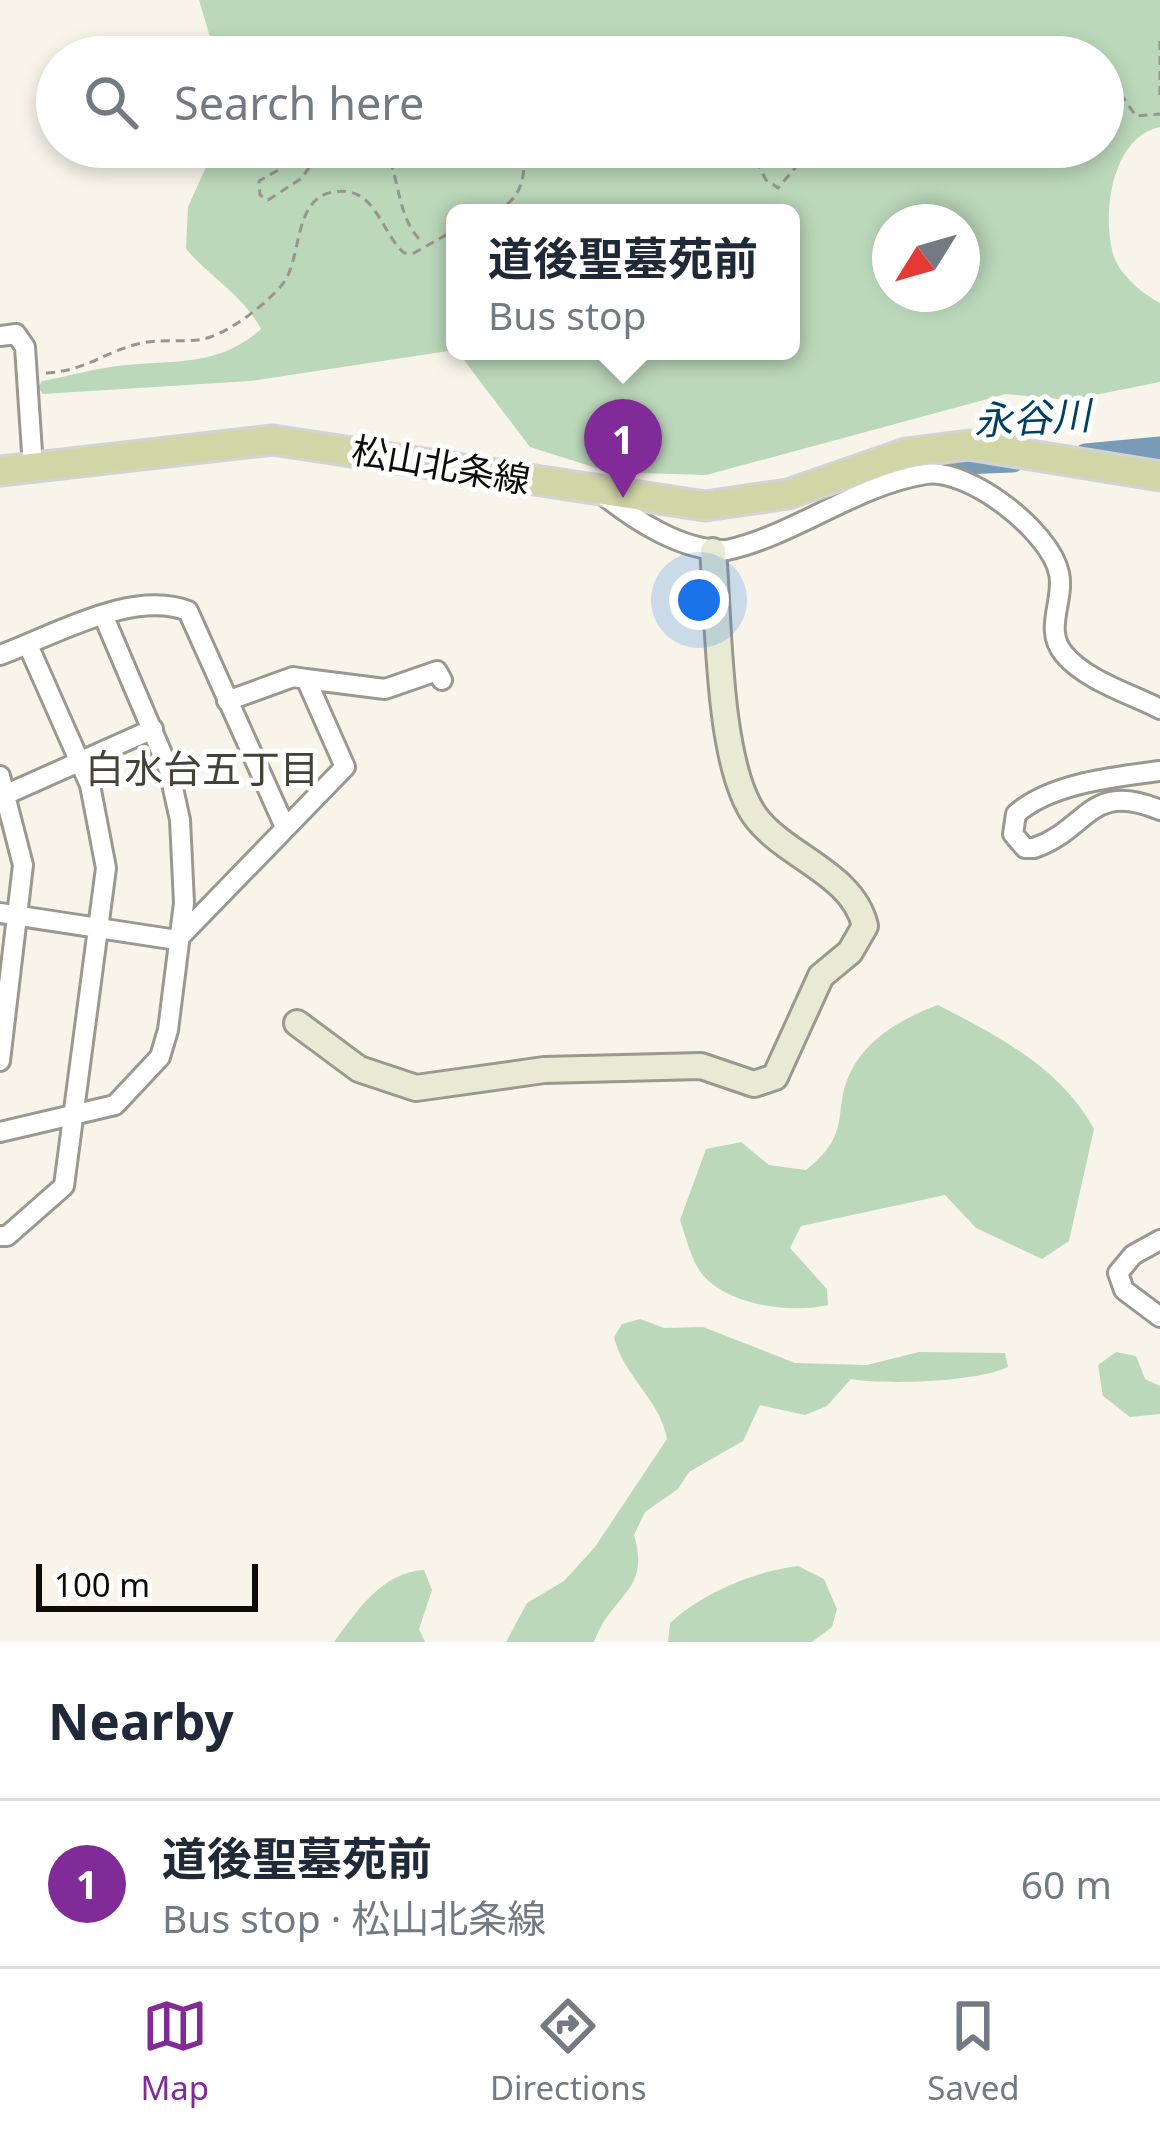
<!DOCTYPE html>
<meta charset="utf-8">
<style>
:root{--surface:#fff;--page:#f2f2f3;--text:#1f2937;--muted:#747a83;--line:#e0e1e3;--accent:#812b99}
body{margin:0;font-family:"Noto Sans","Noto Sans JP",sans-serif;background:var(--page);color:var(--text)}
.compass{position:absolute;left:872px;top:204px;width:108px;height:108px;border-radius:50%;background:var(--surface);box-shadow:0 6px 18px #0003;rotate:233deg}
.scale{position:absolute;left:36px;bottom:30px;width:222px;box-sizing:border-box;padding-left:12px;border:6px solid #0d0c09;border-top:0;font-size:33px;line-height:42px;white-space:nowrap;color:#0d0c09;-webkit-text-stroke:9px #fff;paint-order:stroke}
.you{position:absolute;left:699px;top:600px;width:42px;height:42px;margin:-30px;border:9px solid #fff;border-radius:50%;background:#1a73e8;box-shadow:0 0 0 18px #1a73e833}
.badge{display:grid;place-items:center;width:78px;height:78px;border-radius:50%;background:var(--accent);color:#fff;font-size:39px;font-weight:700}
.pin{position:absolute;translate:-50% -99px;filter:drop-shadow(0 3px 6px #0008)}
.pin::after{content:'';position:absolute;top:63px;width:42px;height:36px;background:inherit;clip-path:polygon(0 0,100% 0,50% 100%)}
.popup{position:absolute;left:446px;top:204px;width:354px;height:156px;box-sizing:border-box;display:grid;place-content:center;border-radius:18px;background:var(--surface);filter:drop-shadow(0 3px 9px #0005);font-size:39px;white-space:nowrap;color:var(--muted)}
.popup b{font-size:45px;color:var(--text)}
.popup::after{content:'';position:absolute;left:50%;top:100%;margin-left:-24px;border:24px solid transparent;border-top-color:var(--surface)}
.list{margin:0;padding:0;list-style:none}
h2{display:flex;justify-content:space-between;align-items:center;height:156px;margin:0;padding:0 48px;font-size:51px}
h2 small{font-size:39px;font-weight:400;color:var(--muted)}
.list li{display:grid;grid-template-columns:78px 1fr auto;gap:36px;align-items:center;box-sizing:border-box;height:168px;padding:0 48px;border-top:3px solid var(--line)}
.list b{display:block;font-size:45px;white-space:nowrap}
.list p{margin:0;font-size:39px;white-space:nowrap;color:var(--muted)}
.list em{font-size:39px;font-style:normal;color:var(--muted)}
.icon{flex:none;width:66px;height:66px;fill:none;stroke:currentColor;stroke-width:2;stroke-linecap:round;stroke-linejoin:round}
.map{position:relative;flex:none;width:1160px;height:1642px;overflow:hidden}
.search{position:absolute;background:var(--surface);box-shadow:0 6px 18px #0003;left:36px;right:36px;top:36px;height:132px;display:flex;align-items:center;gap:30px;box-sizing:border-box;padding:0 42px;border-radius:66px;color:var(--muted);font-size:45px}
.sheet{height:324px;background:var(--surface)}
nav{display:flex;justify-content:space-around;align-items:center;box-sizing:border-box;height:168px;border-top:3px solid var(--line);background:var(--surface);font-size:33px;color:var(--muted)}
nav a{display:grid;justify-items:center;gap:6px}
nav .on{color:var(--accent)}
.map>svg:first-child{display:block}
</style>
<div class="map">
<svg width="1160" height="1642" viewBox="0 0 1160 1642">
<rect width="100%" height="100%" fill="#f8f4ea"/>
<!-- green -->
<path fill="#bbd8ba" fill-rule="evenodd" d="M 199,0 L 1160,0 L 1160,127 C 1111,137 1101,216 1114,257 C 1121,276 1143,294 1160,303 L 1160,382 L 1070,400 L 1006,394 L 706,475 L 609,472 L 530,447 L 457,351 L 791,351 L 791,213 L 455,213 L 455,350 L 250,381 L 43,394 L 38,388 L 42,381 C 70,376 99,367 127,365 C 179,360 219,366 261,329 C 243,295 211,278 186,249 L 188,207 L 215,147 L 1103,147 L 1103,57 L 1070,57 L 1063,42 L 1006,41 L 1002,57 L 216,57 ZM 890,222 L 962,222 L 962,294 L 890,294 Z
M 938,1005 C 998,1036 1061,1068 1094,1129 L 1069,1241 L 1042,1259 L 976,1228 L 945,1195 L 801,1226 L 790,1248 L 827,1289 L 828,1305 C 791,1314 727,1305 702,1274 C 691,1260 686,1237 680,1220 L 706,1149 L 741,1142 L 769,1165 L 806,1170 C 857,1130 828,1109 855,1064 C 873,1035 907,1016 938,1005 Z
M 640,1319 L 664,1328 L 703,1327 L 795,1363 L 867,1365 L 919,1352 L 1005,1353 L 1008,1367 C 977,1382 885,1385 851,1379 L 827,1406 L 805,1415 L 760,1405 L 743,1441 L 689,1472 L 678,1489 L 645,1512 L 634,1535 C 651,1592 612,1593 594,1642 L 506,1642 L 527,1603 L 564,1581 L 595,1547 L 667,1439 C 660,1399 623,1376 614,1337 L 622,1324 Z
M 1116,1352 L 1136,1356 L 1145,1379 L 1160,1386 L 1160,1414 L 1130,1417 L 1103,1396 L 1098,1365 Z
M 798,1566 L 824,1579 L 837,1609 L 832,1627 L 812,1642 L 668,1642 L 670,1623 C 702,1593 755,1571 798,1566 Z
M 424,1570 L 432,1590 L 419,1629 L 425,1642 L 334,1642 C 357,1611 382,1572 424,1570 Z"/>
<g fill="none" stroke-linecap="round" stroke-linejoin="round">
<!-- river -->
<path stroke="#799bb6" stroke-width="27" d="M 1086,457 L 1160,450
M 912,463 L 1012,459"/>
<defs>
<path id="street" d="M 0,336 L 16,334 L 25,347 L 33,467
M 601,493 C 634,520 683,552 727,550 C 795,535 856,485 926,474 C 969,468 1050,531 1059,573 C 1065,601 1043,629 1064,654 C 1085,680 1131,694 1160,709
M 0,655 C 53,636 132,589 188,611 L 285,827
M 306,679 L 385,689 L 437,671 L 442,680
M 1160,771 C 1115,777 1051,783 1016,814 L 1013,834 L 1025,848 L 1034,848 C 1088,830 1089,780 1160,810
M 0,776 L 23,865 L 0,1061
M 7,794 L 153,729
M 0,913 L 177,940
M 177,940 L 345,767 L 306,679 L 293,677 L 227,701
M 0,1132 L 115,1105 L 160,1057 L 168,1030 L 184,903 L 180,820 L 169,770 L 104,617
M 0,1236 L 7,1236 L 64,1186 L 106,868 L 90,785 L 28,645
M 1160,1240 L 1133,1255 L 1118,1273 L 1124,1290 L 1160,1317"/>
<path id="secondary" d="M 297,1023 L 359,1069 L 416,1088 L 544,1070 L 701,1066 L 754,1084 L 775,1077 L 821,976 L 850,952 L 865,926 C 853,873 785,857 755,816 C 717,763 719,619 713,551"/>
<path id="primary" d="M 0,471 L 273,440 L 705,506 L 788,494 L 906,453 L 969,445 L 1160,476"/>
</defs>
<!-- street casing -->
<use href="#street" stroke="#9b988f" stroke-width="24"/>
<!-- secondary casing -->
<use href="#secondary" stroke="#9b988f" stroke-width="30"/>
<!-- primary casing -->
<use href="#primary" stroke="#d3d3d3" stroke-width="33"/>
<!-- path -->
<path stroke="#98958e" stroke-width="3" stroke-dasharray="9 6" stroke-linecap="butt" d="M 1160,41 L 1160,99
M 995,57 L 1004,53 L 1092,57
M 1103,69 L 1136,116 L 1160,114
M 296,147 L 282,168 L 259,181 L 260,195 L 268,200 L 302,178 L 323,147
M 384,147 C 401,179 396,217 422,242
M 749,147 L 766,180 L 778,188 L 813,147
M 495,213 C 523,196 526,178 523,147
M 46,373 C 87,371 107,350 142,343 C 160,339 180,342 198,340 C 225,337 265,305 282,285 C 303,259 292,199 333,192 C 376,185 379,230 404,253 L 414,253 L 455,230"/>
<!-- street -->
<use href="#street" stroke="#fff" stroke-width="18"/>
<!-- secondary -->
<use href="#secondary" stroke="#e8ead3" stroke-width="24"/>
<!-- primary -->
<use href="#primary" stroke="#d1d6a7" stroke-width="27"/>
</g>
<g text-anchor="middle" stroke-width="10" stroke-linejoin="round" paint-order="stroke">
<!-- street labels -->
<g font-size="36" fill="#0d0c09" stroke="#fff">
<text transform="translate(441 465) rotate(10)" y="13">松山北条線</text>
</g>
<!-- water labels -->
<g font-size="39" font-style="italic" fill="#014065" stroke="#fff">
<text transform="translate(1032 418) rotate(-3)" y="14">永谷川</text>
</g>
<!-- neighbourhood labels -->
<g font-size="39" fill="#444139" stroke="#fff">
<text x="202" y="783">白水台五丁目</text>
</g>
</g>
</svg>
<svg class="compass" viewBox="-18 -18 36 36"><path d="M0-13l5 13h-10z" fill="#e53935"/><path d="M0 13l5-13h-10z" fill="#747a83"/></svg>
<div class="scale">100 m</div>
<div class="you"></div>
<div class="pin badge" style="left:623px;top:498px">1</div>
<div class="popup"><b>道後聖墓苑前</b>Bus stop</div>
<div class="search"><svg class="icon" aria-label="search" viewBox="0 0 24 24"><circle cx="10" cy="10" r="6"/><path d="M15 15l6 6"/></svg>Search here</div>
</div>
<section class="sheet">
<h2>Nearby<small></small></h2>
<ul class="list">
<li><span class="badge">1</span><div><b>道後聖墓苑前</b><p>Bus stop · 松山北条線</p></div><em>60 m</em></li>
</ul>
</section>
<nav>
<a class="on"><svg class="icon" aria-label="map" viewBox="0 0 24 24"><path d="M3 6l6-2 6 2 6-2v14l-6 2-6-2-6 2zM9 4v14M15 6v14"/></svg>Map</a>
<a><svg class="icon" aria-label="directions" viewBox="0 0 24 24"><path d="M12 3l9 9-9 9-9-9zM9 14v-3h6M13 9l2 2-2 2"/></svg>Directions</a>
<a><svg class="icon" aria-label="saved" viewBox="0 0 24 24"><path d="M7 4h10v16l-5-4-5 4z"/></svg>Saved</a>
</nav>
